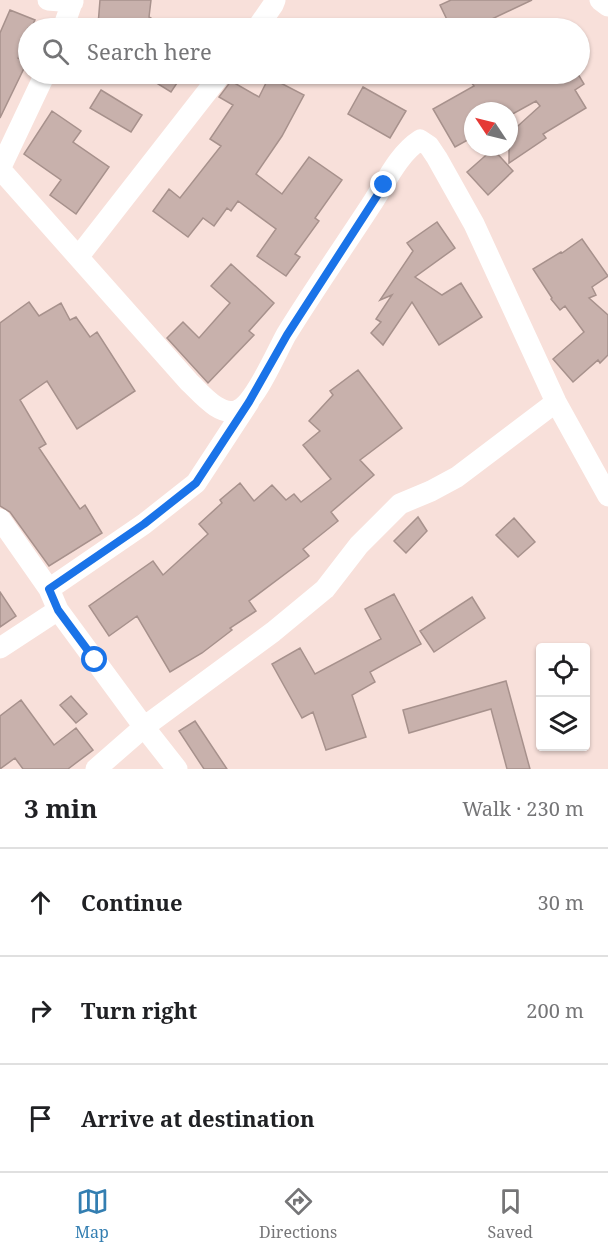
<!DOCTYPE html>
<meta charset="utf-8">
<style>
:root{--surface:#fff;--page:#f6f6f6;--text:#202124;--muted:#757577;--line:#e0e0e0;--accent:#337eb1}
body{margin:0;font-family:"Noto Serif",serif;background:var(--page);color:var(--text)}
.controls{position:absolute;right:18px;bottom:18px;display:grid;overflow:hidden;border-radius:6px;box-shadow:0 2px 4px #0004}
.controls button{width:54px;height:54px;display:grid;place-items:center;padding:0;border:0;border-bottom:2px solid var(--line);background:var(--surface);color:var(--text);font:30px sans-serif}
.compass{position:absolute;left:464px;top:102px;width:54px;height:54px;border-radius:50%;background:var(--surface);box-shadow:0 2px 4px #0004;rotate:305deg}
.stop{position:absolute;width:18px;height:18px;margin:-14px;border:4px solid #1a73e8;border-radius:50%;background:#fff}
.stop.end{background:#1a73e8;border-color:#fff;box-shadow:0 2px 6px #0008}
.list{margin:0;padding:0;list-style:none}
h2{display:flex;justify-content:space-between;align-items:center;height:78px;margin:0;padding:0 24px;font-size:26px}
h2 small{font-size:20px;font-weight:400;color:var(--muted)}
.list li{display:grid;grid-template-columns:39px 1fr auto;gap:18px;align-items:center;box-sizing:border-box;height:108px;padding:0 24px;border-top:2px solid var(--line)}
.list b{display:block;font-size:22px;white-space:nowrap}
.list em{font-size:20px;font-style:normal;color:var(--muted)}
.icon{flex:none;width:33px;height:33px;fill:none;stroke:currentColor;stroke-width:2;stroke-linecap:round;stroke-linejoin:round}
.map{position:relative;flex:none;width:608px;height:769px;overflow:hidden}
.search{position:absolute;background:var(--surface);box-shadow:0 2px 4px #0004;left:18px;right:18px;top:18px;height:66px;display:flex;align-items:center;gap:15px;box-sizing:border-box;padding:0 21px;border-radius:33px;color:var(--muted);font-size:22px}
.sheet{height:402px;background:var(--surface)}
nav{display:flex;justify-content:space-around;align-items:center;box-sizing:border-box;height:84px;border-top:2px solid var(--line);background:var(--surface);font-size:16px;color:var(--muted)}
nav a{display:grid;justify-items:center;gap:3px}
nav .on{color:var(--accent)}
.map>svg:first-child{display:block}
</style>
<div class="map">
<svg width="608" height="769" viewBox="0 0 608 769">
<rect width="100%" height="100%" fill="#f8e0da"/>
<!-- building -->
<path fill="#c8b1ac" stroke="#a7918c" stroke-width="1.5" d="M 100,0 L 151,0 L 149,17 L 167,28 L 98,25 Z
M 451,0 L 532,0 L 473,28 L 451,28 L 440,5 Z
M 10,10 L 35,20 L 31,28 L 28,28 L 28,35 L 18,58 L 27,62 L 0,118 L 0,33 Z
M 142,74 L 183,74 L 171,92 Z
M 465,74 L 578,74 L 584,84 L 575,90 L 586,108 L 543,134 L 546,138 L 509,163 L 509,134 L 540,106 L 536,101 L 509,116 L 509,111 L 473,111 L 473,137 L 455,147 L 433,109 L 474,86 Z
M 269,77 L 304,95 L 282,136 L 256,174 L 282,194 L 309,157 L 342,180 L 315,218 L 319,221 L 295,254 L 300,257 L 286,276 L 257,256 L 276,229 L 238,201 L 231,211 L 227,208 L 214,226 L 203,218 L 188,237 L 153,211 L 169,189 L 180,198 L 221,146 L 210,139 L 233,105 L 219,97 L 231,81 L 259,97 Z
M 363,87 L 406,111 L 390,138 L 348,114 Z
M 101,90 L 142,115 L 131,132 L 90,108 Z
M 52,111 L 81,131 L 73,142 L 109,167 L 76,214 L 50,195 L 61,180 L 24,154 Z
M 493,149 L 513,171 L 488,195 L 467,172 Z
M 437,222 L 455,248 L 415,277 L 442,295 L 461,283 L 482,317 L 439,345 L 412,302 L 383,345 L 371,333 L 381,322 L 376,319 L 392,295 L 380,300 L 413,251 L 407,243 Z
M 582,239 L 608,276 L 592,287 L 596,295 L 589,298 L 608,315 L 608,355 L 600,363 L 598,360 L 573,382 L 553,359 L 584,332 L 565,306 L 560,310 L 551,299 L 552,298 L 533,269 L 561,252 L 562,253 Z
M 231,264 L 274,303 L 249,331 L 254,335 L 208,383 L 167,338 L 183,322 L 199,338 L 230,303 L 211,286 Z
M 29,302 L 39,316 L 61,303 L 70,320 L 76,317 L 90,337 L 97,332 L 135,391 L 77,429 L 47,381 L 20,400 L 46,444 L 39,448 L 80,509 L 85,505 L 102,533 L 49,566 L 10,512 L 0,506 L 0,323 Z
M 358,370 L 402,428 L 360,460 L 374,475 L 331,512 L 338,521 L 303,549 L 309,556 L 249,601 L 256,611 L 230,628 L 232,630 L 202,653 L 170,672 L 137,616 L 109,636 L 89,606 L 153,561 L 163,575 L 208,534 L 199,524 L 222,503 L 220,500 L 240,483 L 254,501 L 272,485 L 286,500 L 294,494 L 301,502 L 331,479 L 303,445 L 320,431 L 309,421 L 333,395 L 330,391 Z
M 418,517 L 427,531 L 406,553 L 394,541 Z
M 514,518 L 535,542 L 518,557 L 496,535 Z
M 0,592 L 16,616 L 0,627 Z
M 394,594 L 421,644 L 370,672 L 375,682 L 352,695 L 366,737 L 326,750 L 313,712 L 302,718 L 272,664 L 300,648 L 315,674 L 381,639 L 365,609 Z
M 472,597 L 485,618 L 434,652 L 420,631 Z
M 506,681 L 530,769 L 507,769 L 491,709 L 409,733 L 403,710 Z
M 71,696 L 87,714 L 76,723 L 60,705 Z
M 21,700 L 54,745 L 76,728 L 93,750 L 68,769 L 23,769 L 15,758 L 0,769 L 0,716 Z
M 195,721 L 227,769 L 204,769 L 179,731 Z"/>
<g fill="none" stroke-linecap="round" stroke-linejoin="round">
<!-- minor -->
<path stroke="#fff" stroke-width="21" d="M 48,0 L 73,2
M 600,0 L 608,6
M 63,28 L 73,0
M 257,28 L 273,5 L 275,0
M 0,169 L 189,382 C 200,392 220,418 238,410 C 255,403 276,353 286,335 C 313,291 343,248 371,205 C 385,184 398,154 420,140 L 429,146 L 437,158 L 474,224 L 556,402 L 608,496
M 0,169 L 45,74
M 79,256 L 221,74
M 0,519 L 49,589 L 58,610 L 144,727 L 177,769
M 49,589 L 144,524 L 196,483 L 249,402
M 0,648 L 58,610
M 96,769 L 144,727 L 273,632 L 325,589 L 359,545 L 400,504 L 431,491 L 457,477 L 556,402"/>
</g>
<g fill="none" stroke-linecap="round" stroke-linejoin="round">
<!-- route -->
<path stroke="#1a73e8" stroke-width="8" d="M 95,660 L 58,610 L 49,589 L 144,524 L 196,483 L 249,402 L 287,335 L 384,185"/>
</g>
</svg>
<div class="controls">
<button><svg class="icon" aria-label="locate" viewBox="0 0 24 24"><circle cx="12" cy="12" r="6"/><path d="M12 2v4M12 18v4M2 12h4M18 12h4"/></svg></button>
<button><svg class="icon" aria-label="layers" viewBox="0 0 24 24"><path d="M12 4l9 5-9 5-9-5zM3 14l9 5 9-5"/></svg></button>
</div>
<svg class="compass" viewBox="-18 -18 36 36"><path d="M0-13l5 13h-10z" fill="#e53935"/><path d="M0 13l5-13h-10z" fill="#757577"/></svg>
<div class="stop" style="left:95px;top:660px"></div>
<div class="stop end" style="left:384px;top:185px"></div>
<div class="search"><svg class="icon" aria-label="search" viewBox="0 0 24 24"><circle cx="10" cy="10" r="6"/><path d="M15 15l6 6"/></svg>Search here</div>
</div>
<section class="sheet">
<h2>3 min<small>Walk · 230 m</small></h2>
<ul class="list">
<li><svg class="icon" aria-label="ahead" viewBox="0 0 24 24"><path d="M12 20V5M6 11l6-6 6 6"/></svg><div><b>Continue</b></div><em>30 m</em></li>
<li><svg class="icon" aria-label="right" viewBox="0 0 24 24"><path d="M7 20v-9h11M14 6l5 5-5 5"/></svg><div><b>Turn right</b></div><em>200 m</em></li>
<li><svg class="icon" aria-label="arrive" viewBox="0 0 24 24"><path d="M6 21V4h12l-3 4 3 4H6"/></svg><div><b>Arrive at destination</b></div></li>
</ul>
</section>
<nav>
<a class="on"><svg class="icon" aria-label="map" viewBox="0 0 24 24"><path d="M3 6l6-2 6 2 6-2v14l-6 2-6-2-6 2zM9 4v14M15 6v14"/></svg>Map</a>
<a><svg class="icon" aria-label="directions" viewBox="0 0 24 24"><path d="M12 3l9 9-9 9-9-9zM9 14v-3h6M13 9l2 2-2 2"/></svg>Directions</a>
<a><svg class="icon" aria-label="saved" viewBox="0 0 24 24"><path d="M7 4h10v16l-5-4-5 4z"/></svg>Saved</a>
</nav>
